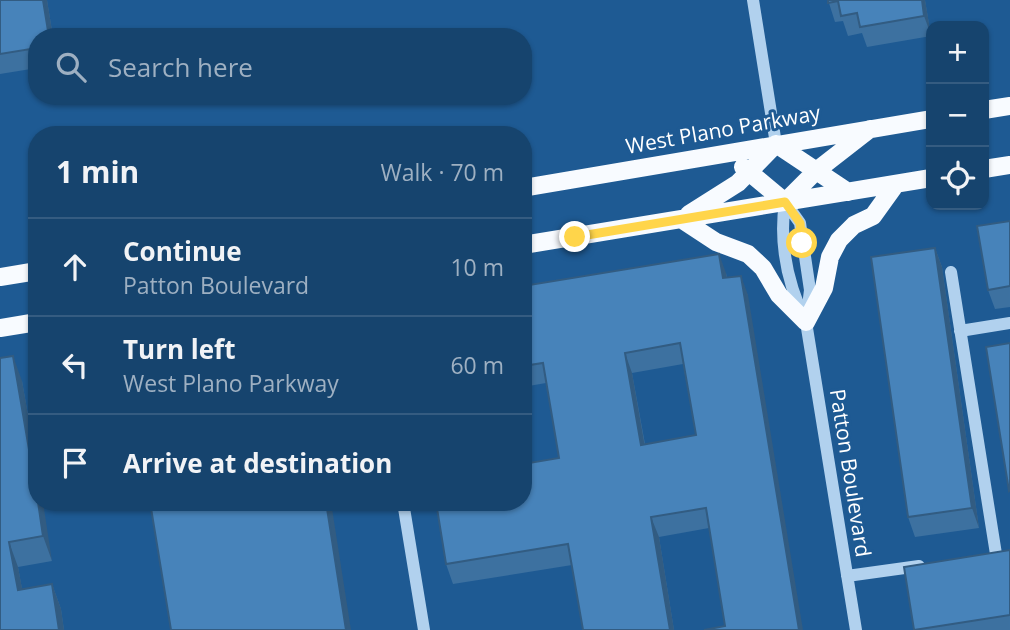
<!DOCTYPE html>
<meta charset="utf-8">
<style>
:root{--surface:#16446e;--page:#1f4b73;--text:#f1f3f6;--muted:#9eb0c2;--line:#355c81}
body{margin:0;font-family:"Open Sans",sans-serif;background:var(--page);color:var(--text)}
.controls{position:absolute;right:21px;top:21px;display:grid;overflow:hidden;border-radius:14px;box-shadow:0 2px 5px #0004}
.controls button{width:63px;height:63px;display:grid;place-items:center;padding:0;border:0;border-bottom:2px solid var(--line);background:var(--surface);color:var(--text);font:35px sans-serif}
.stop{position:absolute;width:21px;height:21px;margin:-16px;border:5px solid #ffd54a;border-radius:50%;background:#fff}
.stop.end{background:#ffd54a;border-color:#fff;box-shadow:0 2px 7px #0008}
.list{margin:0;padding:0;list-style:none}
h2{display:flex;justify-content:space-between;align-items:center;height:91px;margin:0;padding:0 28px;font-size:30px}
h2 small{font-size:23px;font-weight:400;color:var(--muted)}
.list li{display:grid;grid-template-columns:46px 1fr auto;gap:21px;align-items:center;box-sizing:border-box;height:98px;padding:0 28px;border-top:2px solid var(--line)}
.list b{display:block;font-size:26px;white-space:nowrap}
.list p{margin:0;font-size:23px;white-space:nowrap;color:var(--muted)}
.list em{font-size:23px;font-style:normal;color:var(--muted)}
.icon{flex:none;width:38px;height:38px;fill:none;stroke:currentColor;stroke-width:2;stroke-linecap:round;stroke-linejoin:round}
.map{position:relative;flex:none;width:1010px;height:630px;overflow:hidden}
.search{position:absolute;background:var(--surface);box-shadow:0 2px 5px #0004;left:28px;top:28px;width:504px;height:77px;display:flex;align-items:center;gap:18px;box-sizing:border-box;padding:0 24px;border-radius:28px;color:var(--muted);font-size:26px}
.panel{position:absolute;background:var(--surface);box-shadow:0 2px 5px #0004;left:28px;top:126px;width:504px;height:385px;border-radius:28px}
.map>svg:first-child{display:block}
</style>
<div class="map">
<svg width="1010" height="630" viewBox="0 0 1010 630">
<rect width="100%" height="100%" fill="#1e5a93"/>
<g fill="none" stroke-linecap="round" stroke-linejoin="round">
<!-- minor -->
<path stroke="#b1d1ee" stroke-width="12" d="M 753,0 L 776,144
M 785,202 C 779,243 788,285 806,322 L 856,630
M 785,202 L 800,223 L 810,290 L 807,315
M 951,272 L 996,554
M 960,331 L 1010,323
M 403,502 L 424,630
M 847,576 L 919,566"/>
<!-- major -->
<path stroke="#f8fbff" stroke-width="18" d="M 984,110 L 1010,106
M 776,144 L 848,192
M 743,167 L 785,202
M 984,169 L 1010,165
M 523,188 L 931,119
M 785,202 L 816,171 L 870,129
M 689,214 L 738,183 L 776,144
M 681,219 L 716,242 L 748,254 L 763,268 L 779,295 L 806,322 L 824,288 L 830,257 L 839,240 L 854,225 L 873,216 L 896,184
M 523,245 L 931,178
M 0,277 L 37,271
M 0,328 L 37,322"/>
</g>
<!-- wall -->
<path fill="#3d71a0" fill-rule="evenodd" d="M 0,0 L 47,0 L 53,37 L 37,37 L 37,68 L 0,74 Z
M 828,0 L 925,0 L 931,36 L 867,47 L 862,33 L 848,36 L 843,21 L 835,22 Z
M 1010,221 L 1010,307 L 995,309 L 988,290 Z
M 935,248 L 942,267 L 979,528 L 915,537 L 908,517 Z
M 726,273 L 727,278 L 748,295 L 725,626 L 709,528 L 659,537 L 674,630 L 583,630 L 572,565 L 453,584 L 446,564 L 559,458 L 546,383 L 523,387 L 523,286 ZM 683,364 L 696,435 L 645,444 L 632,373 Z
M 22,381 L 37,466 L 37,502 L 52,561 L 18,567 L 22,589 L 52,584 L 61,609 L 64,630 L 0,630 Z
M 1010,550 L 1010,630 L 914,630 Z"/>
<!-- shaded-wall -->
<path fill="#325c82" d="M 43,0 L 47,0 L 53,37 L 49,37 Z
M 922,0 L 925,0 L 931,35 L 924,16 Z
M 935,248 L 942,267 L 979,528 L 972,508 Z
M 719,254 L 726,273 L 730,297 L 723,278 Z
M 741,276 L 748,295 L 803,630 L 799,630 Z
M 625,353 L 632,373 L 648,464 L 641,445 Z
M 13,356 L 22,381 L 37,466 L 37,496 Z
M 38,502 L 43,502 L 52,561 L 43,536 Z
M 326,502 L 331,502 L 351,630 L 346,630 Z
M 651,517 L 659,537 L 674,630 L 670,630 Z
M 9,542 L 18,567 L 27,615 L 18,590 Z
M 52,584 L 61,609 L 64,630 L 59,630 Z"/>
<!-- building -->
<path fill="#4783ba" stroke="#325c82" stroke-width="2" fill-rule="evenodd" d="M 0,0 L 43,0 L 49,37 L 37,37 L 37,48 L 0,54 Z
M 828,0 L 922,0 L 924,16 L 860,27 L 857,13 L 841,16 L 838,1 L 828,3 Z
M 1010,221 L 1010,286 L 988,290 L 977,226 Z
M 935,248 L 972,508 L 908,517 L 871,257 Z
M 719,254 L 723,278 L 741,276 L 799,630 L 704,630 L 725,626 L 706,508 L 651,517 L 670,630 L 583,630 L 568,544 L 446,564 L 436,502 L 523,502 L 523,464 L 559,458 L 543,363 L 523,366 L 523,286 ZM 680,343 L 696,435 L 641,445 L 625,353 Z
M 1010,343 L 1010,490 L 1009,491 L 986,347 Z
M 13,356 L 37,496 L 37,502 L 38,502 L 43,536 L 9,542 L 18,590 L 52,584 L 59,630 L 0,630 L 0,358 Z
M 150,502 L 326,502 L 346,630 L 171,630 Z
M 1010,550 L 1010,615 L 914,630 L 904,567 Z"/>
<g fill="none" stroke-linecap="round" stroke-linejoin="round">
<!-- route -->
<path stroke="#ffd54a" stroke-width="9" d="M 575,237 L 785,202 L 800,223 L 802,243"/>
</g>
<g text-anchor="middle" stroke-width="6" stroke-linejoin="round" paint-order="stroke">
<!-- street labels -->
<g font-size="21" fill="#fff" stroke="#1e5a93">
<text transform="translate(723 130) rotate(-10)" y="7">West Plano Parkway</text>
<text transform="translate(850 473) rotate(81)" y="7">Patton Boulevard</text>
</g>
</g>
</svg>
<div class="controls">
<button>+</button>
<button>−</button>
<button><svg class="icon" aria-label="locate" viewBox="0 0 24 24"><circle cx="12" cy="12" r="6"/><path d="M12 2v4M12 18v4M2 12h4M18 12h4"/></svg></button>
</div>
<div class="stop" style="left:802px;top:243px"></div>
<div class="stop end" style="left:575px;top:237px"></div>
<div class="search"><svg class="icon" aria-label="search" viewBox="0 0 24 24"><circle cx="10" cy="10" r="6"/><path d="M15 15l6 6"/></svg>Search here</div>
<section class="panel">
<h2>1 min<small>Walk · 70 m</small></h2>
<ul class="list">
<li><svg class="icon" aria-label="ahead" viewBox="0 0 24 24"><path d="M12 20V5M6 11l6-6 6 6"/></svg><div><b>Continue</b><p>Patton Boulevard</p></div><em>10 m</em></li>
<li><svg class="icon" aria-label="left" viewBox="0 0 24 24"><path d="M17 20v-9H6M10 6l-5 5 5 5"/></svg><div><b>Turn left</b><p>West Plano Parkway</p></div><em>60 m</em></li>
<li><svg class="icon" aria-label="arrive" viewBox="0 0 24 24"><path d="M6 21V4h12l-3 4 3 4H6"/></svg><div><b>Arrive at destination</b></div></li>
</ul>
</section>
</div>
